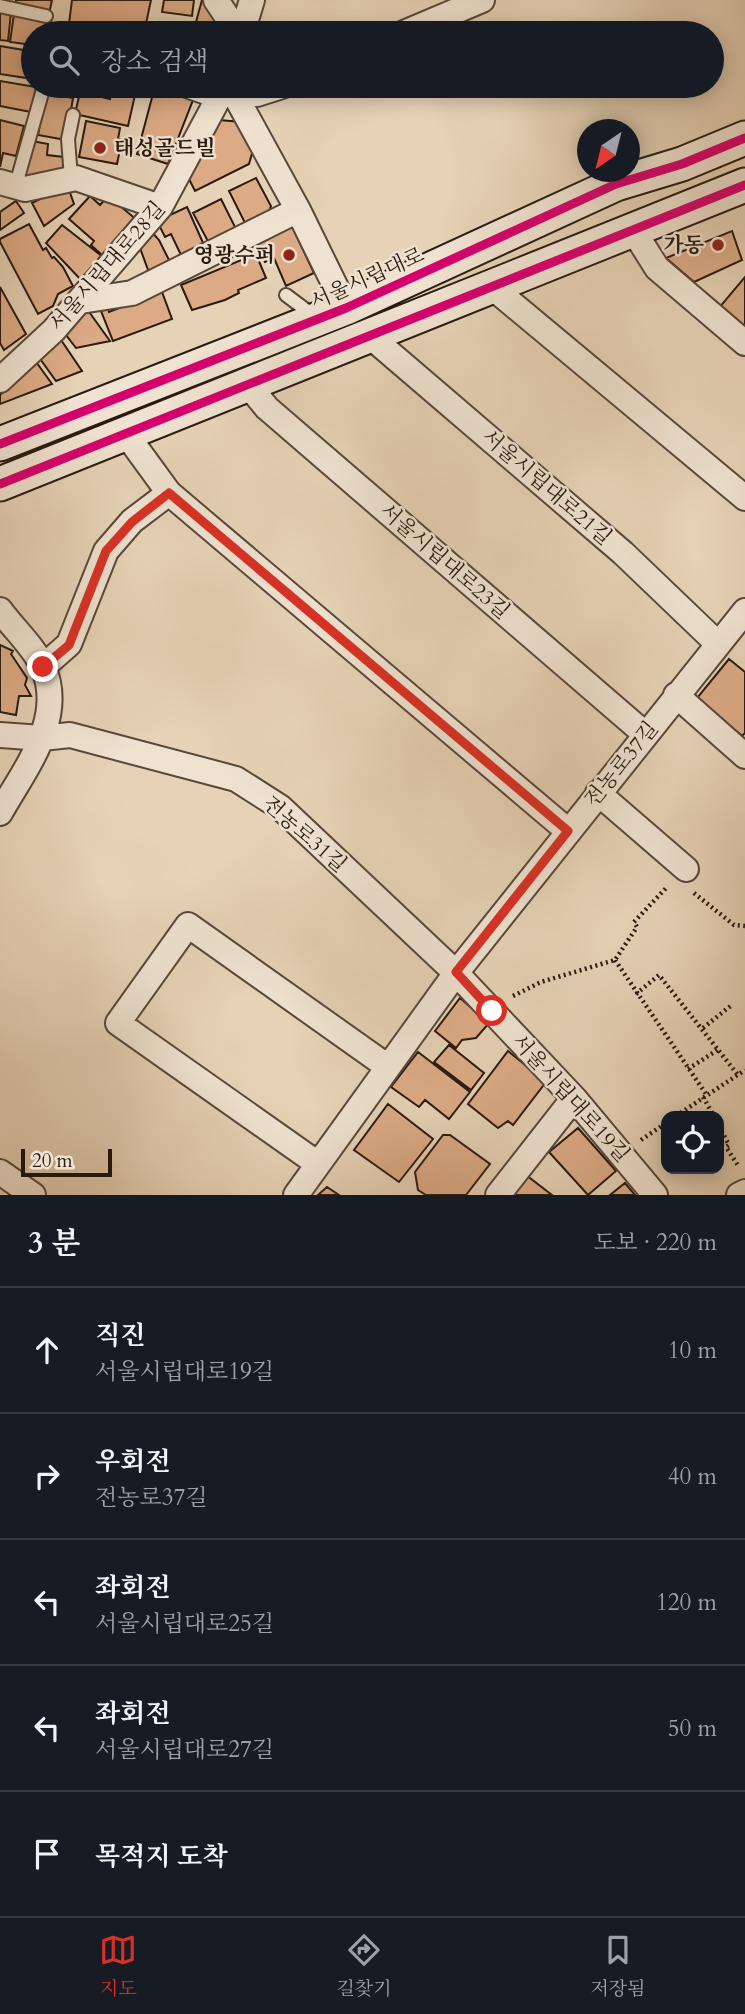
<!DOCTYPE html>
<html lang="ko">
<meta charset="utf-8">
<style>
:root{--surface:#171b24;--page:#242831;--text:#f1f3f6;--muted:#9ea1a6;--line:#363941;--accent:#d93025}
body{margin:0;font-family:Cardo,"Noto Serif KR",serif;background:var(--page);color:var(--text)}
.controls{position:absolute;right:21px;bottom:21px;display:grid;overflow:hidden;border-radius:14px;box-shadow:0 4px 18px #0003}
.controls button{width:63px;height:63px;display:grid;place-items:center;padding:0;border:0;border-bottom:2px solid var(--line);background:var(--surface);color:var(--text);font:35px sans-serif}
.compass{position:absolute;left:577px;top:119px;width:63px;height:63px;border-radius:50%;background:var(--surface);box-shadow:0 4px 18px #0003;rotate:215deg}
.scale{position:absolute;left:21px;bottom:18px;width:91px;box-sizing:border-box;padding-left:7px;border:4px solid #291a10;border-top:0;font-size:19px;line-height:24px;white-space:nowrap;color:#291a10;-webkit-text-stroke:5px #efe2d0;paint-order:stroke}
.stop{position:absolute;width:21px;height:21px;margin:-16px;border:5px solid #d93025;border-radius:50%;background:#fff}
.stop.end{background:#d93025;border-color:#fff;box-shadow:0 2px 7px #0008}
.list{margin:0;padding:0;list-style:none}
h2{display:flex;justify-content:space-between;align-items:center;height:91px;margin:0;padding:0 28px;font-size:30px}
h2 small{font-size:23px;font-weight:400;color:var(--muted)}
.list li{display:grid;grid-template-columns:46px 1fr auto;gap:21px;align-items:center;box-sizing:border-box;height:126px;padding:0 28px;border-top:2px solid var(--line)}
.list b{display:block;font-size:26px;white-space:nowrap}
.list p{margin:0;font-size:23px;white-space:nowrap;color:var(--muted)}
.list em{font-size:23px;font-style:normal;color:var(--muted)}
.icon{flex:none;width:38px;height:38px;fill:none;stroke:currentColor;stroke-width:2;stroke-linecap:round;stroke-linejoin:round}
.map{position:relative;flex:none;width:745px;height:1195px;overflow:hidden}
.search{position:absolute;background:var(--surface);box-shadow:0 4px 18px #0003;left:21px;right:21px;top:21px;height:77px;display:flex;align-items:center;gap:18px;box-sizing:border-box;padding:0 24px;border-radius:38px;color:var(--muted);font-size:26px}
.sheet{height:721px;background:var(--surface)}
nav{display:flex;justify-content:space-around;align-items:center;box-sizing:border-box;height:98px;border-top:2px solid var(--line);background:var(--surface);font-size:19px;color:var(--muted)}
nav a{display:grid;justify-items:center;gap:4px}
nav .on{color:var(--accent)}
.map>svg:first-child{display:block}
</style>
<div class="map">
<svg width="745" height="1195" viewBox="0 0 745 1195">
<rect width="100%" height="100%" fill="#e6d2b6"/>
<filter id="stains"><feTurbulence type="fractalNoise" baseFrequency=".00286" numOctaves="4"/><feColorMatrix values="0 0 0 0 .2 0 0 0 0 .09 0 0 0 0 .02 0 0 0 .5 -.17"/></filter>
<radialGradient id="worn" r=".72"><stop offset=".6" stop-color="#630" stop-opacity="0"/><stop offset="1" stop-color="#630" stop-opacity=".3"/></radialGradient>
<!-- building -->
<path fill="#dcab86" stroke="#291a10" stroke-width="2" d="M 16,0 L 52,0 L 49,14 L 15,8 Z
M 72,0 L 151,0 L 144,33 L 69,24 Z
M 164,0 L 194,0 L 192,16 L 162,12 Z
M 202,0 L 210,0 L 227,33 L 193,33 Z
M 0,11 L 11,12 L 8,41 L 0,40 Z
M 14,14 L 49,19 L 47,33 L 33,33 L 33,45 L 10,42 Z
M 160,22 L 191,30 L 190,33 L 156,33 Z
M 0,46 L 24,50 L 25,46 L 33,47 L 33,79 L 0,74 Z
M 0,81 L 36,87 L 31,112 L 0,106 Z
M 47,86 L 69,87 L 67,97 L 73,98 L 66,140 L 38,135 Z
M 113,86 L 137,86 L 128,126 L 75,114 L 80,92 L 110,99 Z
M 154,90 L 171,96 L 173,92 L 193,100 L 168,164 L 137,154 Z
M 0,120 L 24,126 L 16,156 L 3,153 L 0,167 Z
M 219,120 L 242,122 L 255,143 L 249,164 L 195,191 L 188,177 Z
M 86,121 L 120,128 L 118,139 L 122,140 L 117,164 L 79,157 Z
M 32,141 L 48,144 L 47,155 L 64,157 L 62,176 L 23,176 Z
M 256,178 L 271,206 L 266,220 L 248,229 L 229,191 Z
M 58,190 L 69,190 L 74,204 L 44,226 L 32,203 Z
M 90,196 L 100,205 L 108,196 L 137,220 L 104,257 L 91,245 L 94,241 L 69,219 Z
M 221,199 L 238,233 L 211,247 L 193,213 Z
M 16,201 L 24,213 L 0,230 L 0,212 Z
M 187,207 L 204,245 L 181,255 L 171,234 L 165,237 L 157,221 Z
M 290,222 L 314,273 L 286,286 L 274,258 L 265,262 L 254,239 Z
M 29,224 L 43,250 L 46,248 L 52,258 L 54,257 L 63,267 L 73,286 L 58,294 L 53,306 L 38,314 L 0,242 L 0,239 Z
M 62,225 L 103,257 L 82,281 L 46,243 Z
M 151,231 L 159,240 L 173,268 L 151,278 L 140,248 Z
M 732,231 L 742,260 L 694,282 L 666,258 Z
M 256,254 L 266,278 L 238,290 L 239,293 L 225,300 L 192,310 L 181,285 Z
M 745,277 L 745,330 L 718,309 Z
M 0,287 L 26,334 L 4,350 L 0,343 Z
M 162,292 L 172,319 L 113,341 L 101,311 L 108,308 L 109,312 Z
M 87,309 L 110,341 L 76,348 L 63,331 Z
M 59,337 L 82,371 L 56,381 L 38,356 Z
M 34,359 L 52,384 L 0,404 L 0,395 Z
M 0,645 L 13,651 L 11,654 L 27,678 L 25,685 L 31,696 L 19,696 L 16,715 L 0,712 Z
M 729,659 L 745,672 L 745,733 L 742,736 L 697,698 Z
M 460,998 L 489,1023 L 476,1038 L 462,1040 L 456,1048 L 435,1031 Z
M 449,1045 L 484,1073 L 471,1090 L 434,1062 Z
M 508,1051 L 546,1082 L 513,1125 L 508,1121 L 498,1128 L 468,1104 Z
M 418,1052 L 470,1092 L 449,1119 L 425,1100 L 419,1107 L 391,1087 Z
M 388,1104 L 433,1139 L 399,1182 L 354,1150 Z
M 578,1128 L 616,1171 L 588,1195 L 549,1152 Z
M 443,1135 L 450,1135 L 490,1164 L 466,1195 L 426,1195 L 418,1190 L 415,1172 Z
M 526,1175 L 552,1195 L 512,1195 Z
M 625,1183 L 635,1195 L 610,1195 Z
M 327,1187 L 339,1195 L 318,1195 Z"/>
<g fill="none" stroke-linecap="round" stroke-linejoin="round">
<defs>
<path id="service" d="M 0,6 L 46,16
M 56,33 L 56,32
M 177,88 L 217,102
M 71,178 L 68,139 L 73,115
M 15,188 L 44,86
M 286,295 L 314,316"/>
<path id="minor" d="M 216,0 L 238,33
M 242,33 L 252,0
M 404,33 L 482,0
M 230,86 L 298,210 L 346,308
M 236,86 L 257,94 L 282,86
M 0,182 L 25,189 L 76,178 L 160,207
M 633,230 L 657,268 L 745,343
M 492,287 L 745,498
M 81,301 L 132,293 L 298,210
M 371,337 L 623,553 L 718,644
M 0,380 L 54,330 L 160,207 L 225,86
M 248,385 L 267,408 L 645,734
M 126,434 L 169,493 L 568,831
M 0,610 C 13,628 34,647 43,667 C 66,719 24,770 0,813
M 43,667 L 69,644 L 106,551 L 132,521 L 169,493
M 676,695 L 745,756
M 0,735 L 42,738 L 70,735 L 236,779 L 280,807 L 456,973 L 574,1098 L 655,1195
M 598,793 L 686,869
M 318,1164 L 118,1023 L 188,925 L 388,1067
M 0,1172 L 33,1195
M 296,1195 L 456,973 L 745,611
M 498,1195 L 574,1098
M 739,1195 L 745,1192"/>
<path id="secondary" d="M 0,444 L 346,308 L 616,184 L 682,164 L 745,138
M 0,484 L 745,185"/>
</defs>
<!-- service casing -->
<use href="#service" stroke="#58483a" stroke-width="16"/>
<!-- minor casing -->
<use href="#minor" stroke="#58483a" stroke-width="28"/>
<!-- secondary casing -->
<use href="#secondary" stroke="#291a10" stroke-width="37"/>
<!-- path -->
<path stroke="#291a10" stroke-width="4.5" stroke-dasharray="2 3.5" stroke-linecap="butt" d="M 694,893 L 734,925 L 745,926
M 615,960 L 706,1094
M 636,994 L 659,975 L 738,1075
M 513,996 L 541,982 L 615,960 L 637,927 L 634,922 L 667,887
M 703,1028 L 733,1004
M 688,1069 L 719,1049
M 703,1097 L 714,1116
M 676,1116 L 745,1070
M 719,1126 L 729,1145 L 726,1147 L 739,1167
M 641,1140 L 666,1123"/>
<!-- service -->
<use href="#service" stroke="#efe2d0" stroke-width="12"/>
<!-- minor -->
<use href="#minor" stroke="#efe2d0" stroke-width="24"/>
<!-- secondary -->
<use href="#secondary" stroke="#efe2d0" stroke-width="33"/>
<defs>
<path id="cycleway" d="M 0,444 L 346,308 L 616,184 L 682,164 L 745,138
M 0,484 L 745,185"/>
</defs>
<!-- cycleway casing -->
<use href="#cycleway" stroke="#efe2d0" stroke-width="13"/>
<!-- cycleway -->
<use href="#cycleway" stroke="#d6006c" stroke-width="9"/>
</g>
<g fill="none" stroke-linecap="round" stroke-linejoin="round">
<!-- route -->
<path stroke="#d93025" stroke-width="9" d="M 43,667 L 69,645 L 106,551 L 132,522 L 169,493 L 568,831 L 456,972 L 492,1011"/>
</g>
<!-- markers -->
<g fill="#8f2418" stroke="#efe2d0" stroke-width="2.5">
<circle cx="100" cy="148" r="7"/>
<circle cx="718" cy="245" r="7"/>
<circle cx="289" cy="255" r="7"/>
</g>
<g text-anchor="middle" stroke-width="5" stroke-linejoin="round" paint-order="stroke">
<!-- poi labels -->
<g font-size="21" font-weight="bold" fill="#291a10" stroke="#efe2d0" text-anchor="end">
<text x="114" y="155" text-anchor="start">태성골드빌</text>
<text x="704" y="252">가동</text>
<text x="275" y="262">영광수퍼</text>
</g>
<!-- street labels -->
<g font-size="21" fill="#291a10" stroke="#efe2d0">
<text transform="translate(107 266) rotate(-49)" y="7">서울시립대로28길</text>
<text transform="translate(367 278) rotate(-24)" y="7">서울시립대로</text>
<text transform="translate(547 487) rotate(41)" y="7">서울시립대로21길</text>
<text transform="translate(445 561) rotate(41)" y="7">서울시립대로23길</text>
<text transform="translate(621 764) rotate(-51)" y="7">전농로37길</text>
<text transform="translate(305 834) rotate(41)" y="7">전농로31길</text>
<text transform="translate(571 1098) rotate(48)" y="7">서울시립대로19길</text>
</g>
</g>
<rect width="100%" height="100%" filter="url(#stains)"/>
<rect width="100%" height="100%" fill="url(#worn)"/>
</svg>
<div class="controls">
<button><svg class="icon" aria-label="locate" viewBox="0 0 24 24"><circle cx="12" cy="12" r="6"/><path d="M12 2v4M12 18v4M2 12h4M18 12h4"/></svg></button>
</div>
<svg class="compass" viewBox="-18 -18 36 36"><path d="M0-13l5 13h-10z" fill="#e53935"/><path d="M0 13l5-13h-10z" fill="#9ea1a6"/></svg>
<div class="scale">20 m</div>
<div class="stop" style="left:492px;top:1011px"></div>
<div class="stop end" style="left:43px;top:667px"></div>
<div class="search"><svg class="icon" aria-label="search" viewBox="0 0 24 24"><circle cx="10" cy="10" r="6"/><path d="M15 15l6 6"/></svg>장소 검색</div>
</div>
<section class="sheet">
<h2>3 분<small>도보 · 220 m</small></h2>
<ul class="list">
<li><svg class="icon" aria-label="ahead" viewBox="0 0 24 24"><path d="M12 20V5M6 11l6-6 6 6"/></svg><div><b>직진</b><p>서울시립대로19길</p></div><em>10 m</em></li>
<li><svg class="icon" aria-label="right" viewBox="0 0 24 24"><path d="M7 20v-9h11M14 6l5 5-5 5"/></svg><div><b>우회전</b><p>전농로37길</p></div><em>40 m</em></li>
<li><svg class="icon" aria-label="left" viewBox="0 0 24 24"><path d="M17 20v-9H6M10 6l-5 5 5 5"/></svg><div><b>좌회전</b><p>서울시립대로25길</p></div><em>120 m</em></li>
<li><svg class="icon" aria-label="left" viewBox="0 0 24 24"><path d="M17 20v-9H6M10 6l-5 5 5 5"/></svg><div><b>좌회전</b><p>서울시립대로27길</p></div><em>50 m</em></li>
<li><svg class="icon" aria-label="arrive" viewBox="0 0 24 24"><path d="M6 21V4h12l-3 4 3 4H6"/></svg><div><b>목적지 도착</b></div></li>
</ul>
</section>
<nav>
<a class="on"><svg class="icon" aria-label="map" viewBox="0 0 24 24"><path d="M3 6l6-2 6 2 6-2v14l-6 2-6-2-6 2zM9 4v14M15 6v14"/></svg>지도</a>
<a><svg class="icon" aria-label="directions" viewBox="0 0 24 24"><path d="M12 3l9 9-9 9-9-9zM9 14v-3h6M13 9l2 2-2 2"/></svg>길찾기</a>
<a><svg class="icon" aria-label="saved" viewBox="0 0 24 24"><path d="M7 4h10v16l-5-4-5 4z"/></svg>저장됨</a>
</nav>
